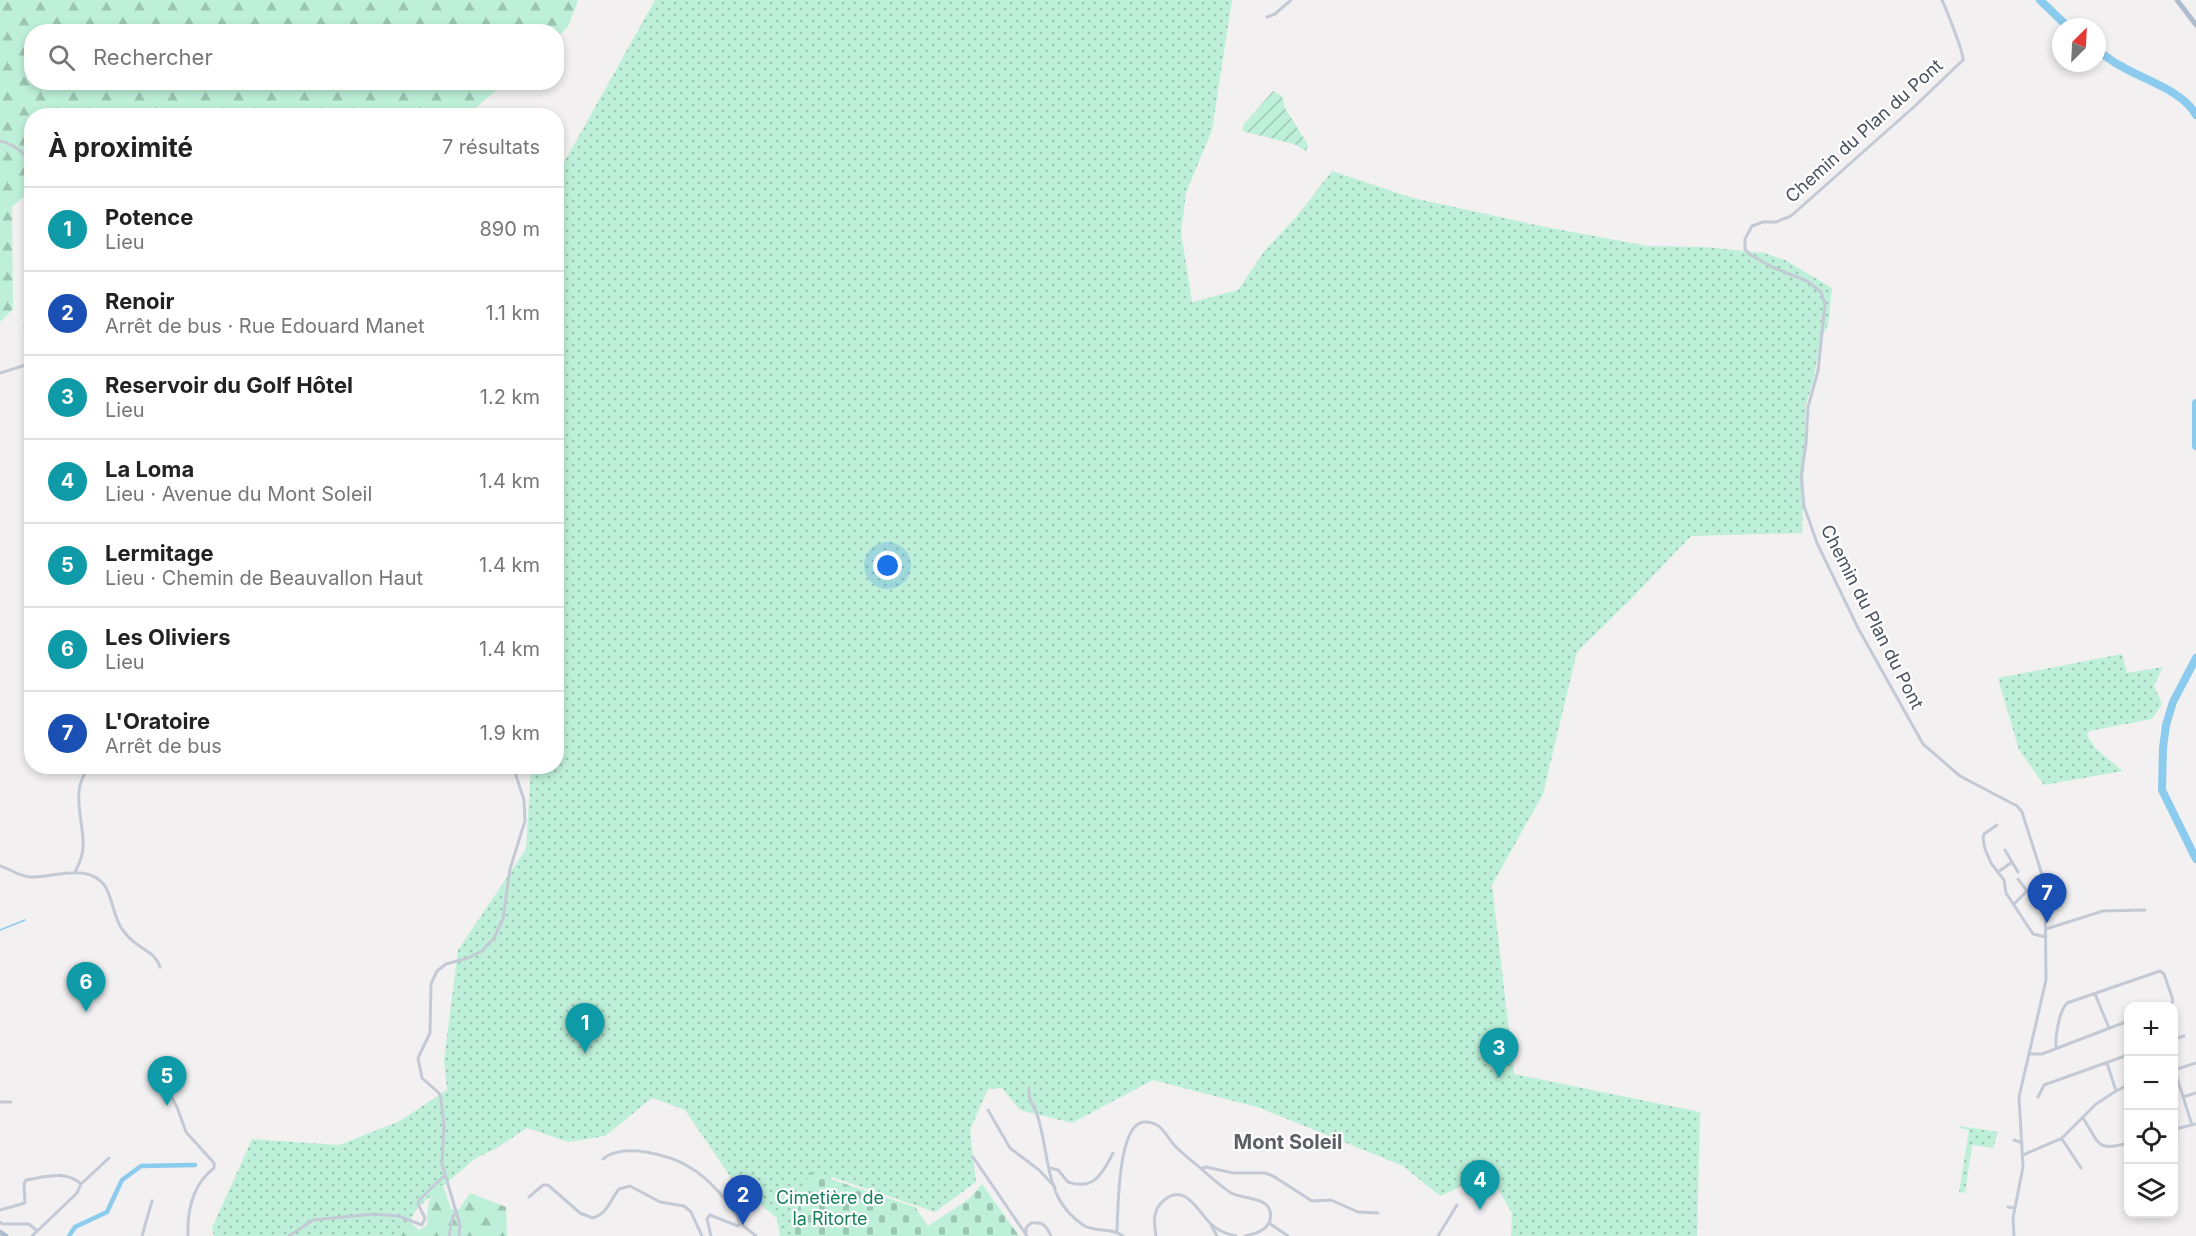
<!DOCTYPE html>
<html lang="fr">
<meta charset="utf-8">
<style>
:root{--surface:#fff;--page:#f6f6f6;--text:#222;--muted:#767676;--line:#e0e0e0;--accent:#1854e5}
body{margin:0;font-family:Inter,sans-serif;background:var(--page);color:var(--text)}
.controls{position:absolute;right:18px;bottom:18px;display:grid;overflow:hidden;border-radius:12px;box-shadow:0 3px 9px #0003}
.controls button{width:54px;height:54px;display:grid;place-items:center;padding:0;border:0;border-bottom:2px solid var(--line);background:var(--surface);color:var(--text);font:30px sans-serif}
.compass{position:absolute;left:2052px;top:18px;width:54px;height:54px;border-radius:50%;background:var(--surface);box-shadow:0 3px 9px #0003;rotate:24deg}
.you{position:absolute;left:888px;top:566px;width:21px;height:21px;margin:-15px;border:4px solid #fff;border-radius:50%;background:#1a73e8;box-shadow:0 0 0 9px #1a73e833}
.badge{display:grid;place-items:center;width:39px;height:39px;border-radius:50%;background:var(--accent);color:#fff;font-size:20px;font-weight:700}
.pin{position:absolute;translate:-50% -50px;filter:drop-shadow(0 2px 3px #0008)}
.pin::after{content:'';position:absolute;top:32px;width:21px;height:18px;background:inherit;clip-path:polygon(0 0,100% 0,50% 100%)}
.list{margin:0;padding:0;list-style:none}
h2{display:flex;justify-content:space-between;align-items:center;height:78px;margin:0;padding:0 24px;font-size:26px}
h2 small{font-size:20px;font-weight:400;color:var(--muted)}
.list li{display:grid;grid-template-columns:39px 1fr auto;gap:18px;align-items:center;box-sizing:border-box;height:84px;padding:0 24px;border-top:2px solid var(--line)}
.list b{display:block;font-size:22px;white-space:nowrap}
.list p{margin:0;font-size:20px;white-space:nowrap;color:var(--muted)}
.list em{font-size:20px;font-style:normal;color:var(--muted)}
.icon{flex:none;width:33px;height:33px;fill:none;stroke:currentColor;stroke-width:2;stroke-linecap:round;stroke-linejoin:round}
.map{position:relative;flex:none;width:2196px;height:1236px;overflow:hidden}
.search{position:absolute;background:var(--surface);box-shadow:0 3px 9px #0003;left:24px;top:24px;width:540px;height:66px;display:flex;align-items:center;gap:15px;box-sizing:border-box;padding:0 21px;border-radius:24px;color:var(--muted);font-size:22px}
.panel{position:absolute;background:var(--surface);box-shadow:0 3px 9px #0003;left:24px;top:108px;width:540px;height:666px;border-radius:24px}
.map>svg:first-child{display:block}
</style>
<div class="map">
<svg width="2196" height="1236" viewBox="0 0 2196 1236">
<defs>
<pattern id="grass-dots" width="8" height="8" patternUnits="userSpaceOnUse" patternTransform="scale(1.5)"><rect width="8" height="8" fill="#bef0d9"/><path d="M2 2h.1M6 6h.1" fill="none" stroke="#9cc5b3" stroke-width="1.8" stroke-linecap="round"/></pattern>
<pattern id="forest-firs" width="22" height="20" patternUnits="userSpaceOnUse" patternTransform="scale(1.5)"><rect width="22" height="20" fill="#bef0d9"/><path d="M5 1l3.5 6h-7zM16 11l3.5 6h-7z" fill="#9cc5b3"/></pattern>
<pattern id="cemetery-stones" width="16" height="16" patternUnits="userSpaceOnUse" patternTransform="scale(1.5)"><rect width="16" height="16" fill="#bef0d9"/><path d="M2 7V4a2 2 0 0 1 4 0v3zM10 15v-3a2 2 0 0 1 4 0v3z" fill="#9cc5b3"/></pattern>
<pattern id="garden-furrows" width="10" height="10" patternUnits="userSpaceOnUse" patternTransform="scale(1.5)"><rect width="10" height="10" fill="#bef0d9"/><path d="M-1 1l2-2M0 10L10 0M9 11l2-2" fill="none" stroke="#9cc5b3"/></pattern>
</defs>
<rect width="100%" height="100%" fill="#f2f0f0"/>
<!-- grass -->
<path fill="url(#grass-dots)" d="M 655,0 L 1232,0 L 1212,130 L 1186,193 L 1181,232 L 1192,302 L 1238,290 L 1265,250 L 1297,216 L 1332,171 L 1413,198 L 1545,227 L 1648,246 L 1705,247 L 1764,253 L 1785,260 L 1832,288 L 1828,325 L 1821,338 L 1813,382 L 1806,404 L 1802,533 L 1691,536 L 1631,599 L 1577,652 L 1543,794 L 1492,885 L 1514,1074 L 1700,1112 L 1697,1236 L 1511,1236 L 1512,1213 L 1489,1174 L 1440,1196 L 1403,1166 L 1260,1108 L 1153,1080 L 1072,1123 L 1020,1110 L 1002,1088 L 988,1089 L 970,1130 L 976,1182 L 935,1212 L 832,1177 L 811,1203 L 817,1236 L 780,1236 L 777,1218 L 734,1182 L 685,1110 L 652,1098 L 605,1136 L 569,1142 L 527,1128 L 495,1149 L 476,1158 L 417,1208 L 402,1236 L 214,1236 L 212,1228 L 252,1139 L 339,1145 L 398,1122 L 447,1090 L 444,1060 L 458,950 L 526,849 L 531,767 L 556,766 L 557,175 Z
M 2122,654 L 2127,673 L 2163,667 L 2154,686 L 2162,704 L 2152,719 L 2089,731 L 2087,735 L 2096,749 L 2123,771 L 2044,785 L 2019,750 L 1998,678 Z
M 1960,1126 L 1998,1132 L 1993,1148 L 1972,1145 L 1965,1193 L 1959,1192 L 1969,1130 L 1960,1128 Z"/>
<!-- forest -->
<path fill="url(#forest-firs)" d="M 0,0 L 578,0 L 568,27 L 557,37 L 556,32 L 32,32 L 32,82 L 505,83 L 467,115 L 32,116 L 31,190 L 12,207 L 13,309 L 0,322 Z
M 437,1185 L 443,1185 L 451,1209 L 459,1209 L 470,1193 L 506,1207 L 507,1236 L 395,1236 L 410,1222 L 419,1230 L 427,1225 C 427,1209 428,1198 437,1185 Z"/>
<!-- cemetery -->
<path fill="url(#cemetery-stones)" d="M 809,1172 L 915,1207 L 928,1226 L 969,1199 L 982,1184 L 1019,1236 L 795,1236 L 794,1223 Z"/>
<!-- garden -->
<path fill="url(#garden-furrows)" d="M 1273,91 L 1282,96 L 1285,108 L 1308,145 L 1306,151 L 1294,144 L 1242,131 L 1244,124 Z"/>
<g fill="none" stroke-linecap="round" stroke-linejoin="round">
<!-- stream -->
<path stroke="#8bcbed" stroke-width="1.5" d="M 0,930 L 25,920"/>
<!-- canal -->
<path stroke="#8bcbed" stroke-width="4.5" d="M 69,1236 L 75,1227 L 107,1212 L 122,1180 L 141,1166 L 195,1165"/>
<!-- river -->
<path stroke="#8bcbed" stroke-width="8" d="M 2040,0 L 2068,27
M 2097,50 C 2105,55 2112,62 2121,66 C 2144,80 2182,90 2196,115
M 2196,403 L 2196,446
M 2196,658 L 2173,702 L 2166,725 L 2163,748 L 2162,790 L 2196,859"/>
<!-- minor -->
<path stroke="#c3cad5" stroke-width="3" d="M 1942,0 C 1946,9 1964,53 1963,60 L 1916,105 L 1791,216 L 1776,222 L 1763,222 L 1752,226 L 1745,239 L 1745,249 L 1749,254 L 1772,267 L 1807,281 L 1821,292 L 1825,304 L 1818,371 L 1808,407 L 1806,444 L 1801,476 L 1804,506 L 1817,543 L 1858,628 L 1923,744 L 1960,776 L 2017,806 L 2022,812 L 2045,884 L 2046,980 L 2019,1097 L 2023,1167 L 2013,1218 L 2014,1236
M 1267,17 L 1275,14 L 1291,0
M 0,141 C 15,145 24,152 32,165
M 32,206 L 32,217
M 32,258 L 27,278 L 30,293 L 25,328 L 32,351
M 0,373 L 32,363
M 1997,825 L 1984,834 L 1983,838 L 1985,849 L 1991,863 L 2004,880 L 2006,893 L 2029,928 L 2033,934 L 2046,937
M 2005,850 L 2012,862
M 0,866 C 10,869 19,876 30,877 C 53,878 88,862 105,886 C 113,899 113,916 122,929 C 125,933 130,939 134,942 C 144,950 156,954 160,967
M 75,872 C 80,863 84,851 83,840 C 82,815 70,786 91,766
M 1998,872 L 2012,862 L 2018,872
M 2014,904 L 2027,891 L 2018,879
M 2046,929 L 2103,911 L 2145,910
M 2095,994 L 2109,1028
M 2174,1039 L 2184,1036
M 2056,1048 C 2055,1036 2059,1012 2067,1003 L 2160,971 L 2164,974 L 2173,1000 L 2171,1005 L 2166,1006
M 2031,1054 L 2042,1054 L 2128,1021
M 169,1063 L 159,1073 L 177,1107 L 186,1132 L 214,1163 L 214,1168 C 192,1185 187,1210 188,1236
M 2107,1063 L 2116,1091
M 2174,1068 L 2192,1125
M 2174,1070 L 2196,1063
M 1029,1088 C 1028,1100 1033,1104 1037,1114 C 1046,1141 1046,1172 1058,1197 C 1063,1207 1073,1218 1083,1225 C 1095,1233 1111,1227 1123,1236
M 2038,1097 L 2044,1085 L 2125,1056 L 2127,1061
M 2183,1097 L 2196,1093
M 0,1102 L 11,1102
M 988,1110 L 1010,1148 L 1039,1170 L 1055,1187
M 2083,1118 C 2100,1144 2096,1152 2128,1143
M 2177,1136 L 2175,1129 L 2196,1124
M 2062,1139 L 2081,1168
M 2014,1140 L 2022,1143
M 2023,1155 L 2062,1138 L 2096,1104 L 2116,1091 L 2128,1085
M 973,1157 L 1027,1236
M 603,1159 C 623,1142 671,1155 691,1168 C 707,1177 734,1206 740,1223
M 1050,1168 L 1058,1170 L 1068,1182 C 1094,1191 1103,1173 1113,1153
M 1201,1169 L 1206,1167 L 1233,1173 L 1265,1173 L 1273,1176 L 1312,1201 L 1331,1200 L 1358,1212 L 1378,1213
M 529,1197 L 543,1185 L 548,1185 L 580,1213 L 593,1218 C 608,1213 610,1200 619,1189 L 630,1186 L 660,1202 L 684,1206 L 691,1212 L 702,1236
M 2008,1207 L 2015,1208
M 0,1210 L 25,1203 L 24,1184 L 26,1180 C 45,1177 66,1170 81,1184
M 0,1222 L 2,1224 L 29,1224 L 36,1230
M 1269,1223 L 1288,1236
M 1211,1225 L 1217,1236
M 1026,1232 L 1026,1228 L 1031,1223 C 1043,1222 1046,1225 1051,1236
M 1117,1232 C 1118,1209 1118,1132 1140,1123 C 1146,1121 1152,1122 1157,1125 C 1165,1130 1169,1140 1175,1146 C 1185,1156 1196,1164 1206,1173 C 1214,1180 1222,1187 1231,1193 C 1245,1200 1275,1196 1270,1220 C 1267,1231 1254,1234 1245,1236
M 32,1236 L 77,1193 L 81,1184 L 109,1158
M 142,1236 L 152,1201
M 289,1236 L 313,1220 L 374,1214 L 398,1216 L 422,1225 L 425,1218 L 418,1204 L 419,1200 L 444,1176
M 449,1236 L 453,1216 L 457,1212
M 459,1236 L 460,1225 L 442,1164 L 444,1125 L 441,1099 L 439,1093 L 422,1078 L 418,1058 L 430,1033 L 431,984 L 437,971 L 446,964 L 468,958 L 482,951 L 494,938 L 503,919 L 510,869 L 525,821 L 524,800 L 513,766
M 711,1236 L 707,1219 L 710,1215 L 738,1226 L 740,1223 L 756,1236
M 1156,1236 C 1154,1223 1152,1211 1163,1201 C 1185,1181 1198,1212 1211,1224 C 1217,1230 1227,1234 1236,1236
M 1438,1236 L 1457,1205"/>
<!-- primary -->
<path stroke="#afbbcf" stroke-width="5" d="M 2177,0 L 2196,25
M 0,1232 L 6,1236"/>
</g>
<g text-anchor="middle" stroke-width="4.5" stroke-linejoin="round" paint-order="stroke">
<!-- street labels -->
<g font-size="18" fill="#48505e" stroke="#fff">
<text transform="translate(1864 131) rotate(-42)" y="6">Chemin du Plan du Pont</text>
<text transform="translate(1872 617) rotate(63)" y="6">Chemin du Plan du Pont</text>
</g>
<!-- park labels -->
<g font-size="18" fill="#16815b" stroke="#fff">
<text x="830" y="1204">Cimetière de<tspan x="830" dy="21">la Ritorte</tspan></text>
</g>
<!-- neighbourhood labels -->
<g font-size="20" font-weight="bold" fill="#5c5f65" stroke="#fff">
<text x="1288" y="1149">Mont Soleil</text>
</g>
</g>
</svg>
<div class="controls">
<button>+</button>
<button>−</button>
<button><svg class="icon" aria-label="locate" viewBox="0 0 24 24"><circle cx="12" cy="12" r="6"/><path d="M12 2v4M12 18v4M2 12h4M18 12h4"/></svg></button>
<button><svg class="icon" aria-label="layers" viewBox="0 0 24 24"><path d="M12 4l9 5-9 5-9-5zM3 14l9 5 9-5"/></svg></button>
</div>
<svg class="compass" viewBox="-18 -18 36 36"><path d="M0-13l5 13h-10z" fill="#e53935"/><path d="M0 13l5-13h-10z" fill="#767676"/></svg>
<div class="you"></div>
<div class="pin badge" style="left:585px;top:1053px;background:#0f9aa8">1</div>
<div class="pin badge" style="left:743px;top:1225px;background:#1a4fb4">2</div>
<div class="pin badge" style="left:1499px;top:1078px;background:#0f9aa8">3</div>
<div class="pin badge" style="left:1480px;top:1210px;background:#0f9aa8">4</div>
<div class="pin badge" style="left:167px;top:1106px;background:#0f9aa8">5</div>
<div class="pin badge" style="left:86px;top:1012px;background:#0f9aa8">6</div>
<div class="pin badge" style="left:2047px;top:923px;background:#1a4fb4">7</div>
<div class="search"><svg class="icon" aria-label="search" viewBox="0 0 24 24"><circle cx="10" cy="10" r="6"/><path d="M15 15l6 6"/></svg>Rechercher</div>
<section class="panel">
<h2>À proximité<small>7 résultats</small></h2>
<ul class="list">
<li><span class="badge" style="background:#0f9aa8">1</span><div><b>Potence</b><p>Lieu</p></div><em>890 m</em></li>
<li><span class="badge" style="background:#1a4fb4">2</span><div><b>Renoir</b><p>Arrêt de bus · Rue Edouard Manet</p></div><em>1.1 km</em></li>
<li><span class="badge" style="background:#0f9aa8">3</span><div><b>Reservoir du Golf Hôtel</b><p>Lieu</p></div><em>1.2 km</em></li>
<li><span class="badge" style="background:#0f9aa8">4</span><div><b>La Loma</b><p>Lieu · Avenue du Mont Soleil</p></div><em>1.4 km</em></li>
<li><span class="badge" style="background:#0f9aa8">5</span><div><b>Lermitage</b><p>Lieu · Chemin de Beauvallon Haut</p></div><em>1.4 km</em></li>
<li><span class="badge" style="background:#0f9aa8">6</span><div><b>Les Oliviers</b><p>Lieu</p></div><em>1.4 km</em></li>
<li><span class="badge" style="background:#1a4fb4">7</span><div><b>L'Oratoire</b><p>Arrêt de bus</p></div><em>1.9 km</em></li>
</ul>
</section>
</div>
